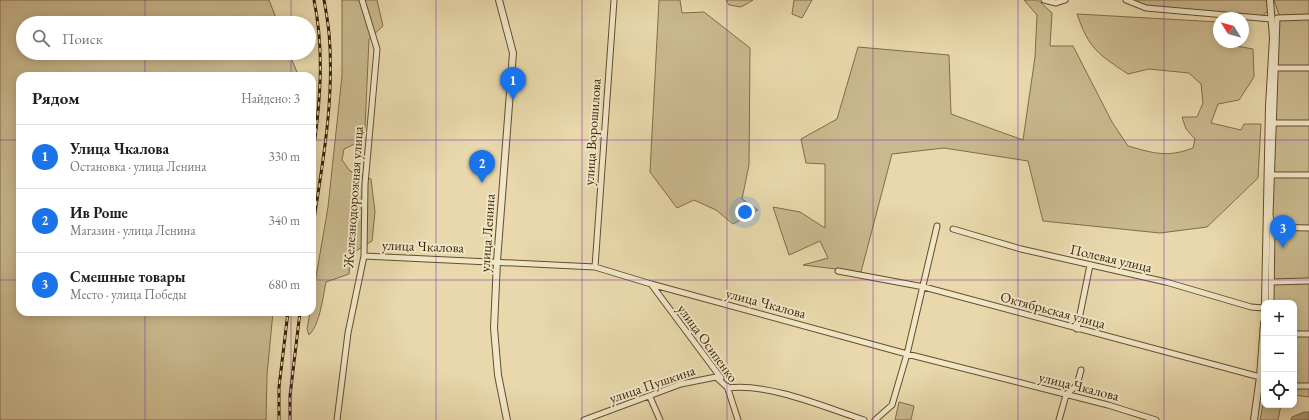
<!DOCTYPE html>
<html lang="ru">
<meta charset="utf-8">
<style>
:root{--surface:#fff;--page:#f2f2f2;--text:#222;--muted:#767676;--line:#e0e0e0;--accent:#1a73e8}
body{margin:0;font-family:"EB Garamond",serif;background:var(--page);color:var(--text)}
.controls{position:absolute;right:12px;bottom:12px;display:grid;overflow:hidden;border-radius:8px;box-shadow:0 2px 10px #0003}
.controls button{width:36px;height:36px;display:grid;place-items:center;padding:0;border:0;border-bottom:1px solid var(--line);background:var(--surface);color:var(--text);font:20px sans-serif}
.compass{position:absolute;left:1213px;top:12px;width:36px;height:36px;border-radius:50%;background:var(--surface);box-shadow:0 2px 10px #0003;rotate:307deg}
.you{position:absolute;left:745px;top:212px;width:14px;height:14px;margin:-10px;border:3px solid #fff;border-radius:50%;background:#1a73e8;box-shadow:0 0 0 6px #1a73e833}
.badge{display:grid;place-items:center;width:26px;height:26px;border-radius:50%;background:var(--accent);color:#fff;font-size:13px;font-weight:700}
.pin{position:absolute;translate:-50% -33px;filter:drop-shadow(0 1px 2px #0008)}
.pin::after{content:'';position:absolute;top:21px;width:14px;height:12px;background:inherit;clip-path:polygon(0 0,100% 0,50% 100%)}
.list{margin:0;padding:0;list-style:none}
h2{display:flex;justify-content:space-between;align-items:center;height:52px;margin:0;padding:0 16px;font-size:17px}
h2 small{font-size:13px;font-weight:400;color:var(--muted)}
.list li{display:grid;grid-template-columns:26px 1fr auto;gap:12px;align-items:center;box-sizing:border-box;height:64px;padding:0 16px;border-top:1px solid var(--line)}
.list b{display:block;font-size:15px;white-space:nowrap}
.list p{margin:0;font-size:13px;white-space:nowrap;color:var(--muted)}
.list em{font-size:13px;font-style:normal;color:var(--muted)}
.icon{flex:none;width:22px;height:22px;fill:none;stroke:currentColor;stroke-width:2;stroke-linecap:round;stroke-linejoin:round}
.map{position:relative;flex:none;width:1309px;height:420px;overflow:hidden}
.search{position:absolute;background:var(--surface);box-shadow:0 2px 10px #0003;left:16px;top:16px;width:300px;height:44px;display:flex;align-items:center;gap:10px;box-sizing:border-box;padding:0 14px;border-radius:22px;color:var(--muted);font-size:15px}
.panel{position:absolute;background:var(--surface);box-shadow:0 2px 10px #0003;left:16px;top:72px;width:300px;height:244px;border-radius:12px}
.map>svg:first-child{display:block}
</style>
<div class="map">
<svg width="1309" height="420" viewBox="0 0 1309 420">
<rect width="100%" height="100%" fill="#e8d8ab"/>
<filter id="stains"><feTurbulence type="fractalNoise" baseFrequency=".005" numOctaves="4"/><feColorMatrix values="0 0 0 0 .2 0 0 0 0 .09 0 0 0 0 .02 0 0 0 .5 -.17"/></filter>
<radialGradient id="worn" r=".72"><stop offset=".6" stop-color="#630" stop-opacity="0"/><stop offset="1" stop-color="#630" stop-opacity=".3"/></radialGradient>
<!-- green -->
<path fill="#cab98e" stroke="#826c48" d="M 0,0 L 269,0 L 278,23 L 23,23 L 23,53 L 289,53 L 297,72 L 296,76 L 20,76 L 20,312 L 273,312 L 267,375 L 266,420 L 0,420 Z
M 342,0 L 377,0 L 383,26 L 369,39 L 365,128 L 359,142 L 344,149 L 342,160 L 350,171 L 371,179 L 375,212 L 372,241 L 351,254 L 349,274 L 326,282 C 323,296 320,325 309,335 L 307,329 L 310,312 L 312,312 L 312,300 L 328,207 L 342,76 Z
M 659,0 L 680,0 L 682,13 L 704,12 L 750,48 L 749,165 L 742,199 L 758,210 L 733,224 L 716,210 L 694,200 L 677,208 L 650,172 Z
M 726,0 L 753,0 L 741,7 L 729,5 Z
M 794,0 L 812,0 L 802,18 L 792,14 Z
M 1024,0 L 1038,0 L 1052,13 L 1050,46 L 1073,46 L 1112,122 L 1128,146 C 1153,153 1167,158 1193,148 L 1195,139 L 1186,129 L 1182,117 L 1197,117 L 1203,103 L 1201,84 L 1189,73 L 1149,69 L 1128,74 C 1098,54 1089,49 1077,14 L 1219,22 L 1219,42 L 1227,42 L 1226,44 L 1253,49 L 1254,77 L 1239,100 L 1218,104 L 1211,123 L 1241,130 L 1244,124 L 1261,124 L 1258,178 L 1207,227 L 1160,233 L 1043,221 L 1028,161 L 944,148 L 892,154 L 861,272 L 803,265 L 828,258 L 820,241 L 789,255 L 773,207 L 800,212 L 825,228 L 825,164 L 806,163 L 801,139 L 837,119 L 858,47 L 949,55 L 951,114 L 1023,140 L 1035,57 L 1037,15 Z
M 1128,0 L 1267,0 L 1268,11 L 1261,17 L 1152,8 Z
M 1274,0 L 1309,0 L 1309,397 L 1294,395 L 1294,303 L 1269,303 L 1269,245 L 1279,15 Z
M 1264,399 L 1264,405 L 1281,405 L 1278,420 L 1260,420 Z
M 899,402 L 914,406 L 911,420 L 895,420 Z"/>
<!-- water -->
<path fill="#ac9971" stroke="#7e6844" d="M 1304,412 L 1309,412 L 1309,420 L 1291,420 L 1292,417 Z"/>
<g fill="none" stroke-linecap="round" stroke-linejoin="round">
<defs>
<path id="minor" d="M 1044,0 L 1056,3 L 1065,0
M 1126,0 L 1146,8 L 1271,19
M 1275,68 L 1309,68
M 1275,123 L 1309,123
M 1272,175 L 1309,175
M 1269,227 L 1309,228
M 953,229 L 1021,249 L 1166,282 L 1251,307 L 1264,308
M 364,256 L 595,267 L 651,284 L 907,354 L 1108,405 L 1156,420
M 595,267 L 614,0
M 838,271 L 924,287 L 1260,377
M 1271,282 L 1309,281
M 651,284 L 721,378
M 1271,303 L 1272,227 L 1270,215 L 1277,18 L 1309,17
M 1077,329 L 1090,265
M 1294,334 L 1309,334
M 727,386 L 738,420
M 1294,386 L 1309,386
M 650,397 L 660,420
M 337,420 L 348,333 L 364,256 L 365,184 L 377,49 L 362,0
M 584,420 L 681,384 L 716,377 L 728,388 C 769,383 824,407 864,420
M 875,420 L 892,405 L 907,354 L 937,226
M 1059,420 L 1066,395 L 1077,385 L 1081,370"/>
<path id="tertiary" d="M 499,0 L 513,53 L 497,261 L 494,328 L 498,375 L 507,420
M 1265,303 L 1269,106 L 1273,38 L 1270,0
M 1254,420 L 1260,377 L 1264,323"/>
</defs>
<!-- minor casing -->
<use href="#minor" stroke="#654d2c" stroke-width="7"/>
<!-- tertiary casing -->
<use href="#tertiary" stroke="#654d2c" stroke-width="8"/>
<!-- minor -->
<use href="#minor" stroke="#f0e6c8" stroke-width="5"/>
<!-- tertiary -->
<use href="#tertiary" stroke="#f0e6c8" stroke-width="6"/>
<defs>
<path id="rail" d="M 312,160 C 320,106 325,53 314,0
M 312,232 C 322,167 335,99 329,33 C 328,22 326,11 324,0
M 279,420 L 279,387 L 288,312
M 290,420 L 290,396 L 300,312"/>
</defs>
<!-- rail casing -->
<use href="#rail" stroke="#391f01" stroke-width="3"/>
<!-- rail -->
<use href="#rail" stroke="#f0e6c8" stroke-width="1.5" stroke-dasharray="4.5" stroke-linecap="butt"/>
</g>
<!-- grid -->
<path fill="none" stroke="#7b2cbf" stroke-width="1" stroke-opacity="0.55" d="M 145,0 L 145,23M 291,0 L 291,23M 436,0 L 436,420M 582,0 L 582,420M 727,0 L 727,420M 873,0 L 873,420M 1018,0 L 1018,420M 1164,0 L 1164,420M 145,53 L 145,76M 291,53 L 291,76M 0,140 L 20,140M 312,140 L 1309,140M 0,280 L 20,280M 312,280 L 1309,280M 145,312 L 145,420M 291,312 L 291,420"/>
<g text-anchor="middle" stroke-width="4" stroke-linejoin="round" paint-order="stroke">
<!-- street labels -->
<g font-size="14" fill="#391f01" stroke="#f0e6c8">
<text transform="translate(592 132) rotate(-86)" y="5">улица Ворошилова</text>
<text transform="translate(353 197) rotate(-86)" y="5">Железнодорожная улица</text>
<text transform="translate(487 233) rotate(-86)" y="5">улица Ленина</text>
<text transform="translate(423 246) rotate(2)" y="5">улица Чкалова</text>
<text transform="translate(1111 258) rotate(13)" y="5">Полевая улица</text>
<text transform="translate(766 303) rotate(15)" y="5">улица Чкалова</text>
<text transform="translate(1053 310) rotate(15)" y="5">Октябрьская улица</text>
<text transform="translate(708 343) rotate(54)" y="5">улица Осипенко</text>
<text transform="translate(652 384) rotate(-19)" y="5">улица Пушкина</text>
<text transform="translate(1079 386) rotate(14)" y="5">улица Чкалова</text>
</g>
</g>
<rect width="100%" height="100%" filter="url(#stains)"/>
<rect width="100%" height="100%" fill="url(#worn)"/>
</svg>
<div class="controls">
<button>+</button>
<button>−</button>
<button><svg class="icon" aria-label="locate" viewBox="0 0 24 24"><circle cx="12" cy="12" r="6"/><path d="M12 2v4M12 18v4M2 12h4M18 12h4"/></svg></button>
</div>
<svg class="compass" viewBox="-18 -18 36 36"><path d="M0-13l5 13h-10z" fill="#e53935"/><path d="M0 13l5-13h-10z" fill="#767676"/></svg>
<div class="you"></div>
<div class="pin badge" style="left:513px;top:100px">1</div>
<div class="pin badge" style="left:482px;top:183px">2</div>
<div class="pin badge" style="left:1283px;top:248px">3</div>
<div class="search"><svg class="icon" aria-label="search" viewBox="0 0 24 24"><circle cx="10" cy="10" r="6"/><path d="M15 15l6 6"/></svg>Поиск</div>
<section class="panel">
<h2>Рядом<small>Найдено: 3</small></h2>
<ul class="list">
<li><span class="badge">1</span><div><b>Улица Чкалова</b><p>Остановка · улица Ленина</p></div><em>330 m</em></li>
<li><span class="badge">2</span><div><b>Ив Роше</b><p>Магазин · улица Ленина</p></div><em>340 m</em></li>
<li><span class="badge">3</span><div><b>Смешные товары</b><p>Место · улица Победы</p></div><em>680 m</em></li>
</ul>
</section>
</div>
